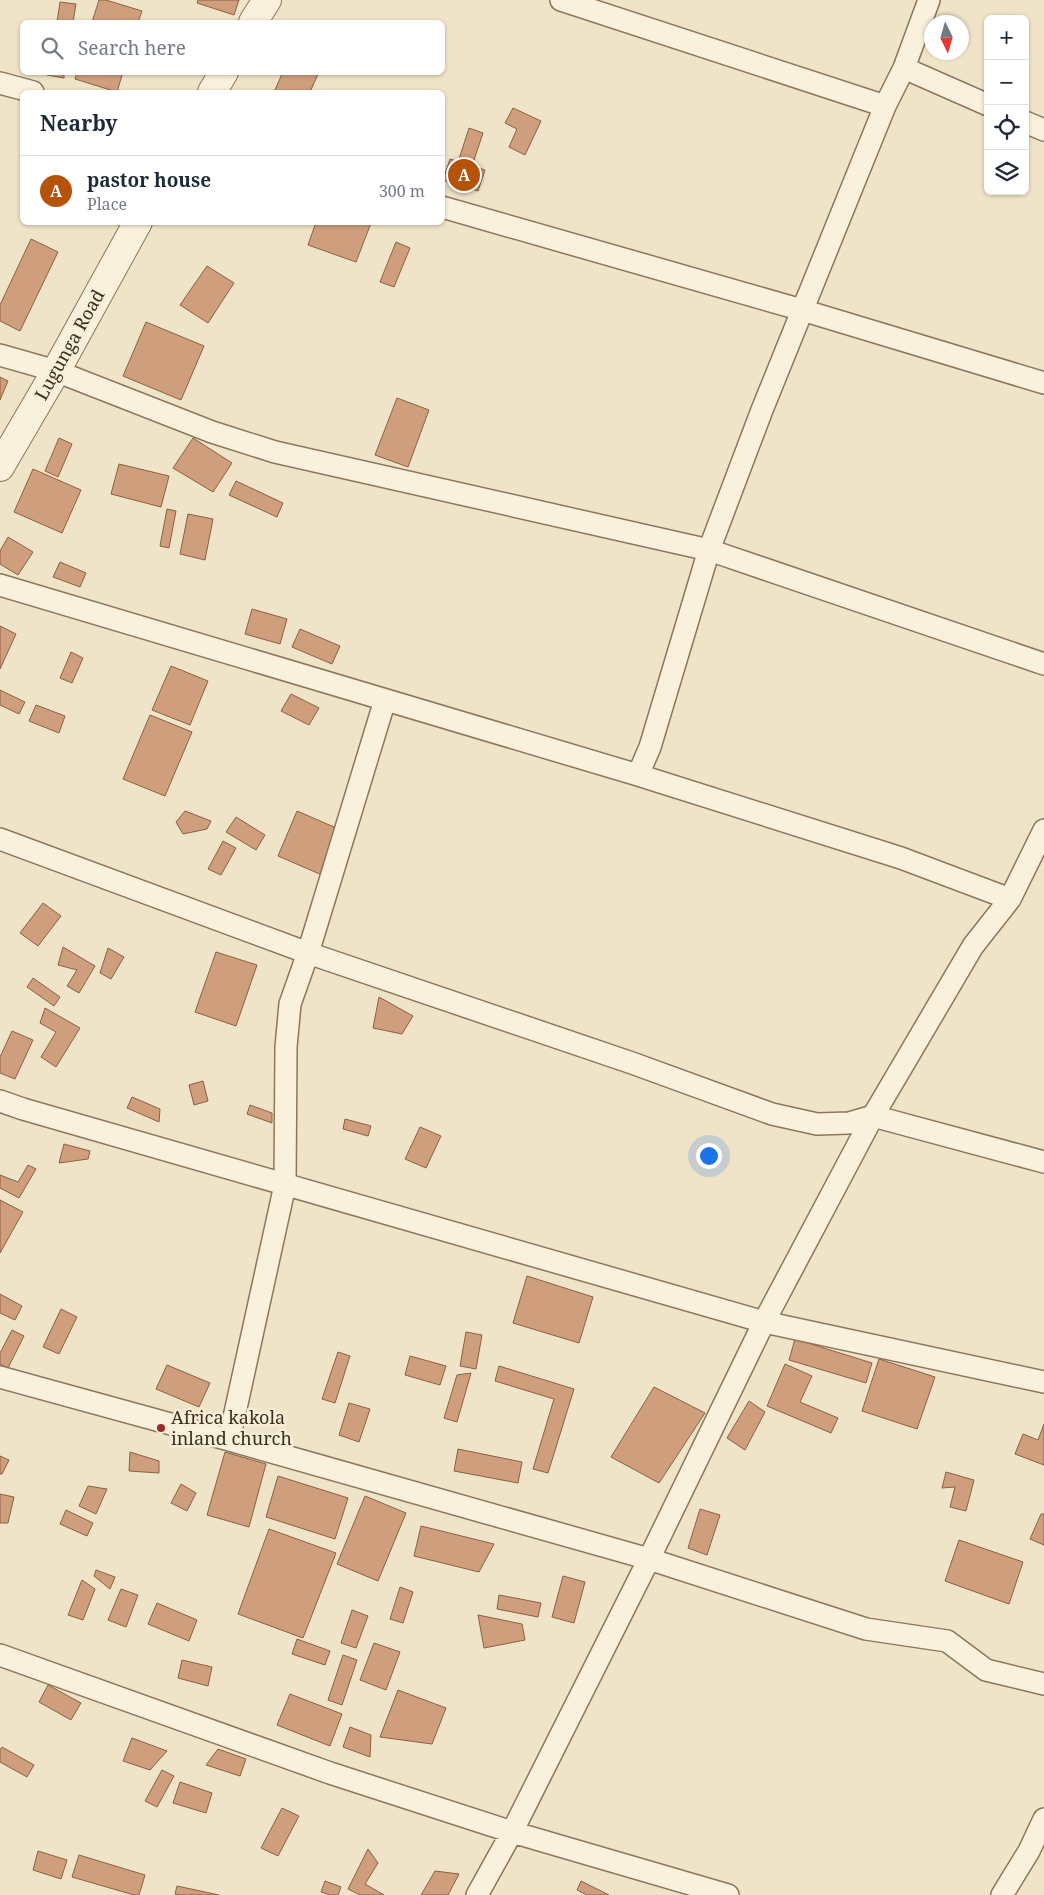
<!DOCTYPE html>
<meta charset="utf-8">
<style>
:root{--surface:#fff;--page:#f2f2f3;--text:#1f2937;--muted:#747a83;--line:#e0e1e3;--accent:#b45309}
body{margin:0;font-family:"Noto Serif",serif;background:var(--page);color:var(--text)}
.controls{position:absolute;right:15px;top:15px;display:grid;overflow:hidden;border-radius:8px;box-shadow:0 1px 4px #0004}
.controls button{width:45px;height:45px;display:grid;place-items:center;padding:0;border:0;border-bottom:1px solid var(--line);background:var(--surface);color:var(--text);font:25px sans-serif}
.compass{position:absolute;left:924px;top:15px;width:45px;height:45px;border-radius:50%;background:var(--surface);box-shadow:0 1px 4px #0004;rotate:175deg}
.you{position:absolute;left:708px;top:1155px;width:18px;height:18px;margin:-12px;border:4px solid #fff;border-radius:50%;background:#1a73e8;box-shadow:0 0 0 8px #1a73e833}
.badge{display:grid;place-items:center;width:32px;height:32px;border-radius:50%;background:var(--accent);color:#fff;font-size:16px;font-weight:700}
.pin{position:absolute;translate:-50% -50%;border:2px solid #fff;box-shadow:0 1px 5px #0006}
.list{margin:0;padding:0;list-style:none}
h2{display:flex;justify-content:space-between;align-items:center;height:65px;margin:0;padding:0 20px;font-size:21px}
h2 small{font-size:16px;font-weight:400;color:var(--muted)}
.list li{display:grid;grid-template-columns:32px 1fr auto;gap:15px;align-items:center;box-sizing:border-box;height:70px;padding:0 20px;border-top:1px solid var(--line)}
.list b{display:block;font-size:19px;white-space:nowrap}
.list p{margin:0;font-size:16px;white-space:nowrap;color:var(--muted)}
.list em{font-size:16px;font-style:normal;color:var(--muted)}
.icon{flex:none;width:28px;height:28px;fill:none;stroke:currentColor;stroke-width:2;stroke-linecap:round;stroke-linejoin:round}
.map{position:relative;flex:none;width:1044px;height:1895px;overflow:hidden}
.search{position:absolute;background:var(--surface);box-shadow:0 1px 4px #0004;left:20px;top:20px;width:425px;height:55px;display:flex;align-items:center;gap:12px;box-sizing:border-box;padding:0 18px;border-radius:8px;color:var(--muted);font-size:19px}
.panel{position:absolute;background:var(--surface);box-shadow:0 1px 4px #0004;left:20px;top:90px;width:425px;height:135px;border-radius:8px}
.map>svg:first-child{display:block}
</style>
<div class="map">
<svg width="1044" height="1895" viewBox="0 0 1044 1895">
<rect width="100%" height="100%" fill="#f0e4c8"/>
<!-- building -->
<path fill="#cf9f7d" stroke="#8d5f41" d="M 99,0 L 106,0 L 142,11 L 138,22 L 92,22 Z
M 198,0 L 239,0 L 234,15 L 197,3 Z
M 60,2 L 76,4 L 73,22 L 57,22 Z
M 48,72 L 64,72 L 64,78 L 47,75 Z
M 77,72 L 123,72 L 117,92 L 75,79 Z
M 283,72 L 319,72 L 310,92 L 274,92 Z
M 513,108 L 541,121 L 525,155 L 509,147 L 517,129 L 505,123 Z
M 469,128 L 483,133 L 473,163 L 459,159 Z
M 450,159 L 485,170 L 478,191 L 443,180 Z
M 316,222 L 371,223 L 356,262 L 308,245 Z
M 31,239 L 58,252 L 20,331 L 0,321 L 0,305 Z
M 396,242 L 410,248 L 394,287 L 380,282 Z
M 207,266 L 234,283 L 208,323 L 180,305 Z
M 146,322 L 204,346 L 181,400 L 123,376 Z
M 0,377 L 8,381 L 0,400 Z
M 397,398 L 429,410 L 408,467 L 375,455 Z
M 59,438 L 72,444 L 58,477 L 45,471 Z
M 193,438 L 232,463 L 213,492 L 173,468 Z
M 119,464 L 169,476 L 161,507 L 111,494 Z
M 33,469 L 81,490 L 62,533 L 14,512 Z
M 236,481 L 283,503 L 277,517 L 229,495 Z
M 167,509 L 176,511 L 169,548 L 160,546 Z
M 188,514 L 213,519 L 205,560 L 180,554 Z
M 8,537 L 33,552 L 18,575 L 0,564 L 0,551 Z
M 60,562 L 86,573 L 80,587 L 53,577 Z
M 252,609 L 287,619 L 280,644 L 245,634 Z
M 0,626 L 16,634 L 0,669 Z
M 300,629 L 340,646 L 332,664 L 292,647 Z
M 71,652 L 83,658 L 72,683 L 60,678 Z
M 171,666 L 208,681 L 190,725 L 152,710 Z
M 0,690 L 25,702 L 19,714 L 0,705 Z
M 291,694 L 319,708 L 309,725 L 281,711 Z
M 36,705 L 65,716 L 59,733 L 29,721 Z
M 150,715 L 192,732 L 165,796 L 123,779 Z
M 185,811 L 211,821 L 207,829 L 183,834 L 176,822 Z
M 297,811 L 341,830 L 322,875 L 278,856 Z
M 236,817 L 265,835 L 256,850 L 226,832 Z
M 223,841 L 236,848 L 221,875 L 208,869 Z
M 43,903 L 61,916 L 38,946 L 20,933 Z
M 63,947 L 95,966 L 79,993 L 67,986 L 77,970 L 58,965 Z
M 108,948 L 124,957 L 111,979 L 100,973 Z
M 216,952 L 257,965 L 236,1026 L 195,1012 Z
M 33,978 L 60,997 L 54,1006 L 27,987 Z
M 379,997 L 413,1016 L 402,1034 L 373,1028 Z
M 45,1008 L 80,1028 L 56,1067 L 41,1057 L 56,1032 L 40,1023 Z
M 12,1031 L 33,1040 L 15,1079 L 0,1073 L 0,1057 Z
M 203,1081 L 208,1101 L 194,1105 L 189,1085 Z
M 132,1097 L 160,1109 L 159,1122 L 127,1108 Z
M 250,1105 L 272,1113 L 272,1123 L 247,1114 Z
M 345,1119 L 371,1126 L 368,1136 L 343,1129 Z
M 420,1127 L 441,1136 L 426,1168 L 405,1159 Z
M 64,1144 L 90,1151 L 88,1159 L 59,1163 Z
M 28,1165 L 36,1169 L 19,1198 L 0,1188 L 0,1175 L 18,1182 Z
M 0,1200 L 23,1212 L 0,1253 Z
M 527,1276 L 593,1297 L 579,1343 L 513,1323 Z
M 0,1294 L 22,1306 L 15,1320 L 0,1313 Z
M 61,1309 L 77,1317 L 59,1354 L 43,1347 Z
M 12,1330 L 24,1336 L 8,1368 L 0,1364 L 0,1353 Z
M 466,1332 L 482,1335 L 476,1369 L 460,1366 Z
M 795,1339 L 872,1363 L 866,1383 L 789,1360 Z
M 338,1352 L 350,1356 L 335,1403 L 322,1399 Z
M 410,1356 L 446,1366 L 440,1385 L 405,1375 Z
M 879,1359 L 935,1377 L 917,1429 L 862,1411 Z
M 785,1364 L 812,1376 L 800,1402 L 838,1418 L 831,1433 L 767,1406 Z
M 167,1365 L 210,1383 L 199,1407 L 156,1389 Z
M 499,1366 L 574,1389 L 548,1473 L 533,1469 L 554,1399 L 495,1381 Z
M 471,1373 L 457,1422 L 444,1418 L 457,1375 Z
M 654,1387 L 705,1413 L 659,1483 L 611,1457 Z
M 749,1401 L 765,1412 L 745,1450 L 727,1438 Z
M 349,1403 L 370,1409 L 359,1442 L 339,1435 Z
M 1044,1424 L 1044,1465 L 1015,1454 L 1023,1434 L 1038,1440 Z
M 458,1449 L 522,1462 L 518,1483 L 454,1471 Z
M 130,1452 L 159,1461 L 159,1473 L 129,1471 Z
M 225,1452 L 266,1464 L 249,1527 L 207,1515 Z
M 0,1456 L 9,1460 L 2,1474 L 0,1474 Z
M 946,1472 L 974,1480 L 966,1511 L 950,1507 L 955,1487 L 942,1488 Z
M 278,1476 L 348,1498 L 335,1539 L 266,1517 Z
M 181,1484 L 196,1493 L 187,1511 L 171,1503 Z
M 88,1486 L 107,1489 L 96,1514 L 79,1506 Z
M 0,1494 L 14,1497 L 8,1523 L 0,1523 Z
M 365,1496 L 406,1513 L 378,1581 L 337,1564 Z
M 700,1509 L 720,1515 L 707,1555 L 688,1548 Z
M 66,1510 L 93,1523 L 87,1536 L 60,1524 Z
M 1041,1514 L 1044,1514 L 1044,1545 L 1030,1539 Z
M 421,1526 L 494,1544 L 479,1572 L 414,1556 Z
M 269,1529 L 336,1553 L 303,1638 L 238,1614 Z
M 959,1540 L 1023,1562 L 1009,1604 L 945,1581 Z
M 96,1570 L 115,1577 L 110,1589 L 94,1576 Z
M 563,1576 L 585,1582 L 574,1623 L 552,1617 Z
M 82,1580 L 95,1589 L 83,1620 L 68,1615 Z
M 400,1587 L 413,1592 L 403,1623 L 390,1619 Z
M 121,1589 L 138,1595 L 126,1627 L 108,1620 Z
M 499,1595 L 541,1603 L 538,1617 L 497,1609 Z
M 157,1603 L 197,1620 L 189,1641 L 148,1624 Z
M 352,1610 L 368,1616 L 356,1648 L 341,1643 Z
M 478,1615 L 522,1624 L 525,1640 L 484,1648 Z
M 297,1639 L 330,1651 L 325,1665 L 292,1654 Z
M 374,1643 L 400,1652 L 386,1690 L 360,1680 Z
M 343,1655 L 357,1660 L 342,1705 L 328,1700 Z
M 182,1660 L 212,1667 L 208,1686 L 178,1678 Z
M 48,1685 L 81,1703 L 71,1720 L 39,1702 Z
M 398,1690 L 446,1708 L 432,1744 L 380,1737 Z
M 290,1694 L 342,1714 L 330,1746 L 277,1725 Z
M 350,1727 L 371,1735 L 370,1757 L 343,1747 Z
M 132,1738 L 167,1751 L 150,1770 L 123,1761 Z
M 2,1747 L 34,1765 L 27,1777 L 0,1762 L 0,1750 Z
M 218,1749 L 246,1759 L 240,1776 L 206,1765 Z
M 162,1770 L 174,1776 L 157,1807 L 145,1801 Z
M 180,1782 L 212,1793 L 206,1813 L 173,1803 Z
M 282,1808 L 299,1816 L 278,1856 L 261,1848 Z
M 368,1849 L 378,1863 L 365,1884 L 384,1895 L 360,1895 L 348,1889 Z
M 38,1851 L 67,1860 L 61,1879 L 33,1870 Z
M 79,1855 L 145,1875 L 139,1895 L 134,1895 L 72,1877 Z
M 435,1871 L 459,1874 L 448,1895 L 421,1895 Z
M 325,1881 L 341,1887 L 338,1895 L 330,1895 L 321,1892 Z
M 581,1881 L 609,1895 L 587,1895 L 577,1890 Z
M 177,1886 L 219,1895 L 179,1895 L 175,1894 Z"/>
<g fill="none" stroke-linecap="round" stroke-linejoin="round">
<defs>
<path id="minor" d="M 561,0 L 885,106
M 929,0 L 904,68 L 885,106 L 762,410 L 709,550 L 650,747 L 638,775 L 901,858 L 1010,899
M 904,68 L 988,105
M 0,83 L 33,92
M 1025,122 L 1044,130
M 442,207 L 802,310 L 1044,383
M 0,355 L 56,371 L 212,432 L 275,452 L 709,550 L 1044,664
M 0,585 L 638,775
M 0,839 L 308,953 L 632,1063 L 772,1114 L 817,1124 L 849,1123 L 873,1116 L 1044,1162
M 0,1101 L 23,1109 L 764,1322 L 1044,1382
M 0,1377 L 229,1440 L 649,1559 L 866,1629 L 947,1641 L 986,1670 L 1044,1684
M 229,1440 L 285,1185 L 286,1047 L 290,1004 L 308,953 L 385,700
M 0,1655 L 330,1773 L 512,1832 L 728,1895
M 477,1895 L 512,1832 L 649,1559 L 764,1322 L 873,1116 L 973,946 L 1010,899 L 1044,830
M 1002,1895 L 1029,1851 L 1044,1819"/>
<path id="tertiary" d="M 253,22 L 267,0
M 212,92 L 224,72
M 0,467 L 56,371 L 138,222"/>
</defs>
<!-- minor casing -->
<use href="#minor" stroke="#8d765c" stroke-width="24"/>
<!-- tertiary casing -->
<use href="#tertiary" stroke="#8d765c" stroke-width="30"/>
<!-- minor -->
<use href="#minor" stroke="#faf1dc" stroke-width="21"/>
<!-- tertiary -->
<use href="#tertiary" stroke="#faf1dc" stroke-width="28"/>
</g>
<!-- markers -->
<circle fill="#9e2a2b" stroke="#f7eed8" stroke-width="2" cx="161" cy="1428" r="5"/>
<g text-anchor="middle" stroke-width="5" stroke-linejoin="round" paint-order="stroke">
<!-- street labels -->
<g font-size="18" fill="#3d2e20" stroke="#f7eed8">
<text transform="translate(70 345) rotate(-61)" y="6">Lugunga Road</text>
</g>
<!-- poi labels -->
<g font-size="18" fill="#3d2e20" stroke="#f7eed8" text-anchor="start">
<text x="171" y="1424">Africa kakola<tspan x="171" dy="21">inland church</tspan></text>
</g>
</g>
</svg>
<div class="controls">
<button>+</button>
<button>−</button>
<button><svg class="icon" aria-label="locate" viewBox="0 0 24 24"><circle cx="12" cy="12" r="6"/><path d="M12 2v4M12 18v4M2 12h4M18 12h4"/></svg></button>
<button><svg class="icon" aria-label="layers" viewBox="0 0 24 24"><path d="M12 4l9 5-9 5-9-5zM3 14l9 5 9-5"/></svg></button>
</div>
<svg class="compass" viewBox="-18 -18 36 36"><path d="M0-13l5 13h-10z" fill="#e53935"/><path d="M0 13l5-13h-10z" fill="#747a83"/></svg>
<div class="you"></div>
<div class="pin badge" style="left:464px;top:175px">A</div>
<div class="search"><svg class="icon" aria-label="search" viewBox="0 0 24 24"><circle cx="10" cy="10" r="6"/><path d="M15 15l6 6"/></svg>Search here</div>
<section class="panel">
<h2>Nearby<small></small></h2>
<ul class="list">
<li><span class="badge">A</span><div><b>pastor house</b><p>Place</p></div><em>300 m</em></li>
</ul>
</section>
</div>
